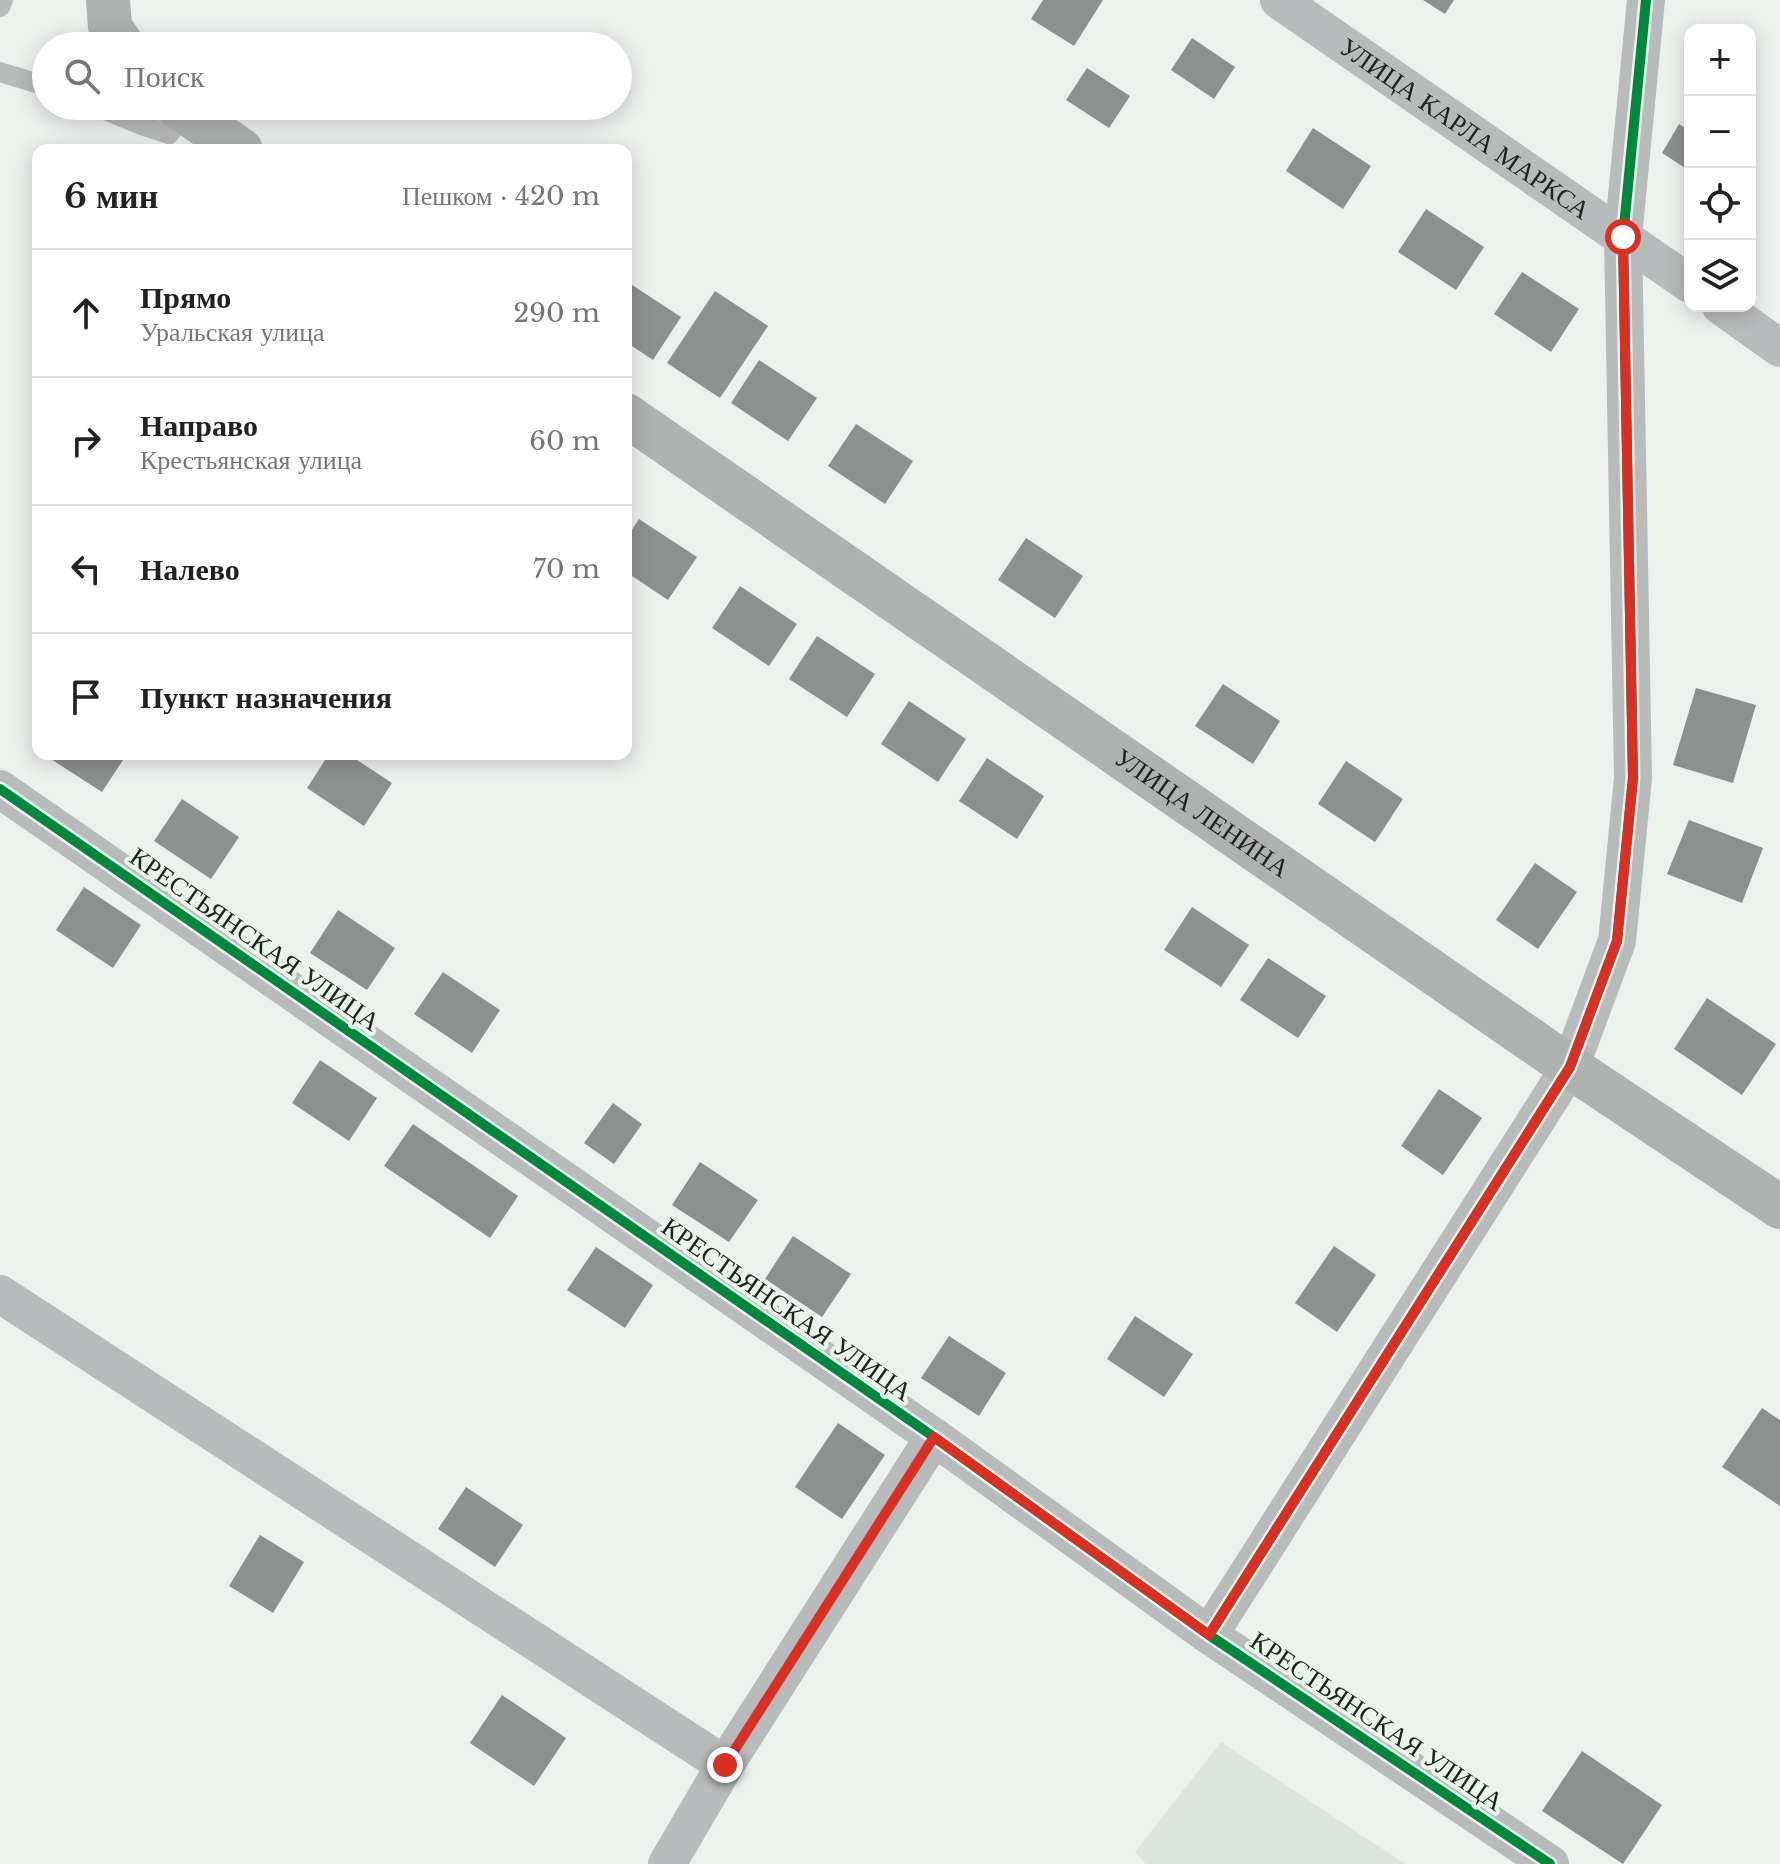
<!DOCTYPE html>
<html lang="ru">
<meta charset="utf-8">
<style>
:root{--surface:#fff;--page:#f6f6f6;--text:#222;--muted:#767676;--line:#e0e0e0}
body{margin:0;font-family:"Libre Baskerville",serif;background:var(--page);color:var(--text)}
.controls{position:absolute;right:24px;top:24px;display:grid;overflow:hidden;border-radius:16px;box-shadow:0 4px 20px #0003}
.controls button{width:72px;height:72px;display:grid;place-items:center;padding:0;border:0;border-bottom:2px solid var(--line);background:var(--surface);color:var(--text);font:40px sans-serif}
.stop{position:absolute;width:24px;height:24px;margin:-18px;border:6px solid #d93025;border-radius:50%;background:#fff}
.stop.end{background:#d93025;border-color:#fff;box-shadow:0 2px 8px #0008}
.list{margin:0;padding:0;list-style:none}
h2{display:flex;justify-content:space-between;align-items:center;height:104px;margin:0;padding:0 32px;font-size:34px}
h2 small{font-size:26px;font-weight:400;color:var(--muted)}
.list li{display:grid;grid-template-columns:52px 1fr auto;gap:24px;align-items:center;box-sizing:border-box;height:128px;padding:0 32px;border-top:2px solid var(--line)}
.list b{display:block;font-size:30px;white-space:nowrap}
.list p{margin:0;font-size:26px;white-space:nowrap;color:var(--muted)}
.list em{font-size:26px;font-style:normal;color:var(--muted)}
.icon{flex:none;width:44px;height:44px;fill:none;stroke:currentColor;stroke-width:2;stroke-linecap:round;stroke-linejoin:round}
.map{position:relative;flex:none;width:1780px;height:1864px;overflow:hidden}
.search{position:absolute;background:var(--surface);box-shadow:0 4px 20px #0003;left:32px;top:32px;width:600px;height:88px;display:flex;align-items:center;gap:20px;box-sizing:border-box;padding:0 28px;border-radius:44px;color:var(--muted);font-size:30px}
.panel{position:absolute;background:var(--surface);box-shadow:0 4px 20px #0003;left:32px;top:144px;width:600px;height:616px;border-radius:16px}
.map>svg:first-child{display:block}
</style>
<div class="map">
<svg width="1780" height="1864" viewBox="0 0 1780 1864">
<rect width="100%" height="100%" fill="#edf1ee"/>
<!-- built -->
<path fill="#dce6df" d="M 1221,1742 L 1405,1864 L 1146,1864 L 1135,1852 Z"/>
<!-- building -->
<path fill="#8d908e" d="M 1043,0 L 1103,0 L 1074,46 L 1031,19 Z
M 1423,0 L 1454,0 L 1445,14 Z
M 1192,38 L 1235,67 L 1214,99 L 1171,70 Z
M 1087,68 L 1130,96 L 1109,128 L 1066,100 Z
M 293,106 L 323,106 L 314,120 Z
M 1679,124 L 1690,131 L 1690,171 L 1662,153 Z
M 1313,128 L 1371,166 L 1343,209 L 1286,171 Z
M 1426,209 L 1484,247 L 1456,290 L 1398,252 Z
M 1522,272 L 1579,309 L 1551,352 L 1494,314 Z
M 626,281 L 681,317 L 653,360 L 626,342 Z
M 715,291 L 768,326 L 720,398 L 667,363 Z
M 759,360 L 817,398 L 788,441 L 731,403 Z
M 856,424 L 913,461 L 885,504 L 828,466 Z
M 639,519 L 697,557 L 668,600 L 626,572 L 626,539 Z
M 1026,538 L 1083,576 L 1055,618 L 998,580 Z
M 740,586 L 797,624 L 769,666 L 712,628 Z
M 817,636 L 875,674 L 847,717 L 789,679 Z
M 1223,684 L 1280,721 L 1253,764 L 1195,726 Z
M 1696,688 L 1756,705 L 1733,783 L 1673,765 Z
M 909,701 L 966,739 L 938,782 L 881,744 Z
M 43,754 L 127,754 L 102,792 Z
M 329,754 L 348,754 L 392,783 L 364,826 L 307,788 Z
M 987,758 L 1044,796 L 1017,839 L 959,801 Z
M 1346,761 L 1403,799 L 1375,842 L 1318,804 Z
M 182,799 L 239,837 L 211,879 L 154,841 Z
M 1689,820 L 1763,848 L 1742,903 L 1667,874 Z
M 1535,863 L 1577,892 L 1538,949 L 1496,920 Z
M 84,887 L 141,925 L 113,968 L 56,930 Z
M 1192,907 L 1249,945 L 1221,987 L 1164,950 Z
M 338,910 L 395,948 L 367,990 L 310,953 Z
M 1268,958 L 1326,996 L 1298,1038 L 1240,1000 Z
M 443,972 L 500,1010 L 472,1053 L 414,1014 Z
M 1707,998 L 1776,1044 L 1742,1095 L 1674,1049 Z
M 320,1060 L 377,1098 L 349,1141 L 292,1103 Z
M 1439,1089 L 1482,1118 L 1443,1175 L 1401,1146 Z
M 613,1103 L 642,1124 L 614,1164 L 584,1143 Z
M 413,1124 L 518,1196 L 490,1238 L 384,1166 Z
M 700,1162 L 758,1200 L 729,1242 L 672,1205 Z
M 793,1236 L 851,1274 L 822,1317 L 765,1279 Z
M 1334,1246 L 1376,1275 L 1337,1332 L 1295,1303 Z
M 596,1247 L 653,1285 L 625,1328 L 567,1290 Z
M 1135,1316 L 1193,1354 L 1164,1397 L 1107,1359 Z
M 949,1336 L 1006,1373 L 979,1416 L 921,1378 Z
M 1762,1408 L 1780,1420 L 1780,1506 L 1722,1467 Z
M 838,1423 L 885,1455 L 842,1519 L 795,1487 Z
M 466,1487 L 523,1525 L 495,1567 L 438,1529 Z
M 260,1535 L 304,1562 L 273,1613 L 229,1586 Z
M 502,1695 L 566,1738 L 534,1786 L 470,1743 Z
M 1582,1751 L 1662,1805 L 1623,1864 L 1542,1811 Z"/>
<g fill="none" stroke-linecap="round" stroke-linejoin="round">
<!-- service -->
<path stroke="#b9babb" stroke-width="20" d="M 0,7 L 3,0
M 0,72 L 46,86
M 95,106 L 144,126 L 169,134 L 186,111"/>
<!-- minor -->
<g stroke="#b9babb" stroke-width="38">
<path id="s1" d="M 1279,0 L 1690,284"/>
<path d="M 1721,306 L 1780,348"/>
<path d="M 0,789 L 934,1437 L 1209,1635 L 1550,1864"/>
<path d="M 0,1294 L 725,1765 L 934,1437"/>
<path d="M 1209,1635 L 1570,1067 L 1617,941 L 1633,778 L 1623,237 L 1646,0"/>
<path d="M 667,1864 L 725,1765"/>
</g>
<!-- secondary -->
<g stroke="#afb0b0" stroke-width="44">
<path d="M 108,0 L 110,27 L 123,46"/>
<path d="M 177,106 L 241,150"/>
<path id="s2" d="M 626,415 L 1570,1067 L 1780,1207"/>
</g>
<defs>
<path id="cycleway" d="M 0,789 L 934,1437 L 1209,1635 L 1550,1864
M 1209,1635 L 1570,1067 L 1617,941 L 1633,778 L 1623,237 L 1646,0"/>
</defs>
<!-- cycleway casing -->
<use href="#cycleway" stroke="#ebf3ed" stroke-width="15"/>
<!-- cycleway -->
<use href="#cycleway" stroke="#00873e" stroke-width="10"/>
</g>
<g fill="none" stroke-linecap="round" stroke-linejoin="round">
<!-- route -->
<path stroke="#d93025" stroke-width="10" d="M 725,1765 L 934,1437 L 1209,1635 L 1570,1067 L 1617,941 L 1633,778 L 1623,237"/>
</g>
<g text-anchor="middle" stroke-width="8" stroke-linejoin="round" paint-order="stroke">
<!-- street labels -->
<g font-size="26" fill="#1f2220" stroke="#ebf3ed">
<text dy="9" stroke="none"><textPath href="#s1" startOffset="226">УЛИЦА КАРЛА МАРКСА</textPath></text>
<text dy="9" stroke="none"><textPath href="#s2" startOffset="700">УЛИЦА ЛЕНИНА</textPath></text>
<text transform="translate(255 939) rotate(35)" y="9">КРЕСТЬЯНСКАЯ УЛИЦА</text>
<text transform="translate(787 1309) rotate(35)" y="9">КРЕСТЬЯНСКАЯ УЛИЦА</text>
<text transform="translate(1377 1721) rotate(34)" y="9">КРЕСТЬЯНСКАЯ УЛИЦА</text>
</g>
</g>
</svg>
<div class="controls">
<button>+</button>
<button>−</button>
<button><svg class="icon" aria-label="locate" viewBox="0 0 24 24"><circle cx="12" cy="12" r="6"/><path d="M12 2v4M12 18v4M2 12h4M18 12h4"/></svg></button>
<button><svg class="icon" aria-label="layers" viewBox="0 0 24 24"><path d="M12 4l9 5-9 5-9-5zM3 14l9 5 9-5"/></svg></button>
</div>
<div class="stop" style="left:1623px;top:237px"></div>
<div class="stop end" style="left:725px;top:1765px"></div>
<div class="search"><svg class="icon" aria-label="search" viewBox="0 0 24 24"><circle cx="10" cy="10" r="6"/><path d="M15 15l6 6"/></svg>Поиск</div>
<section class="panel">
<h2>6 мин<small>Пешком · 420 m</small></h2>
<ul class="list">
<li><svg class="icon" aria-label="ahead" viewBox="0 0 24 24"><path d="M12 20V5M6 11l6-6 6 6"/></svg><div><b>Прямо</b><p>Уральская улица</p></div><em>290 m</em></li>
<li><svg class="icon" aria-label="right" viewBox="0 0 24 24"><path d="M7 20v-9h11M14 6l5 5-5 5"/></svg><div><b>Направо</b><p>Крестьянская улица</p></div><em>60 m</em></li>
<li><svg class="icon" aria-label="left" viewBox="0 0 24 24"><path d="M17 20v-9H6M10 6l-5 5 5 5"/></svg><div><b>Налево</b></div><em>70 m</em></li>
<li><svg class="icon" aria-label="arrive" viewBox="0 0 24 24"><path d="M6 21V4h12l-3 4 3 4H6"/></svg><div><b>Пункт назначения</b></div></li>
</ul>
</section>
</div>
